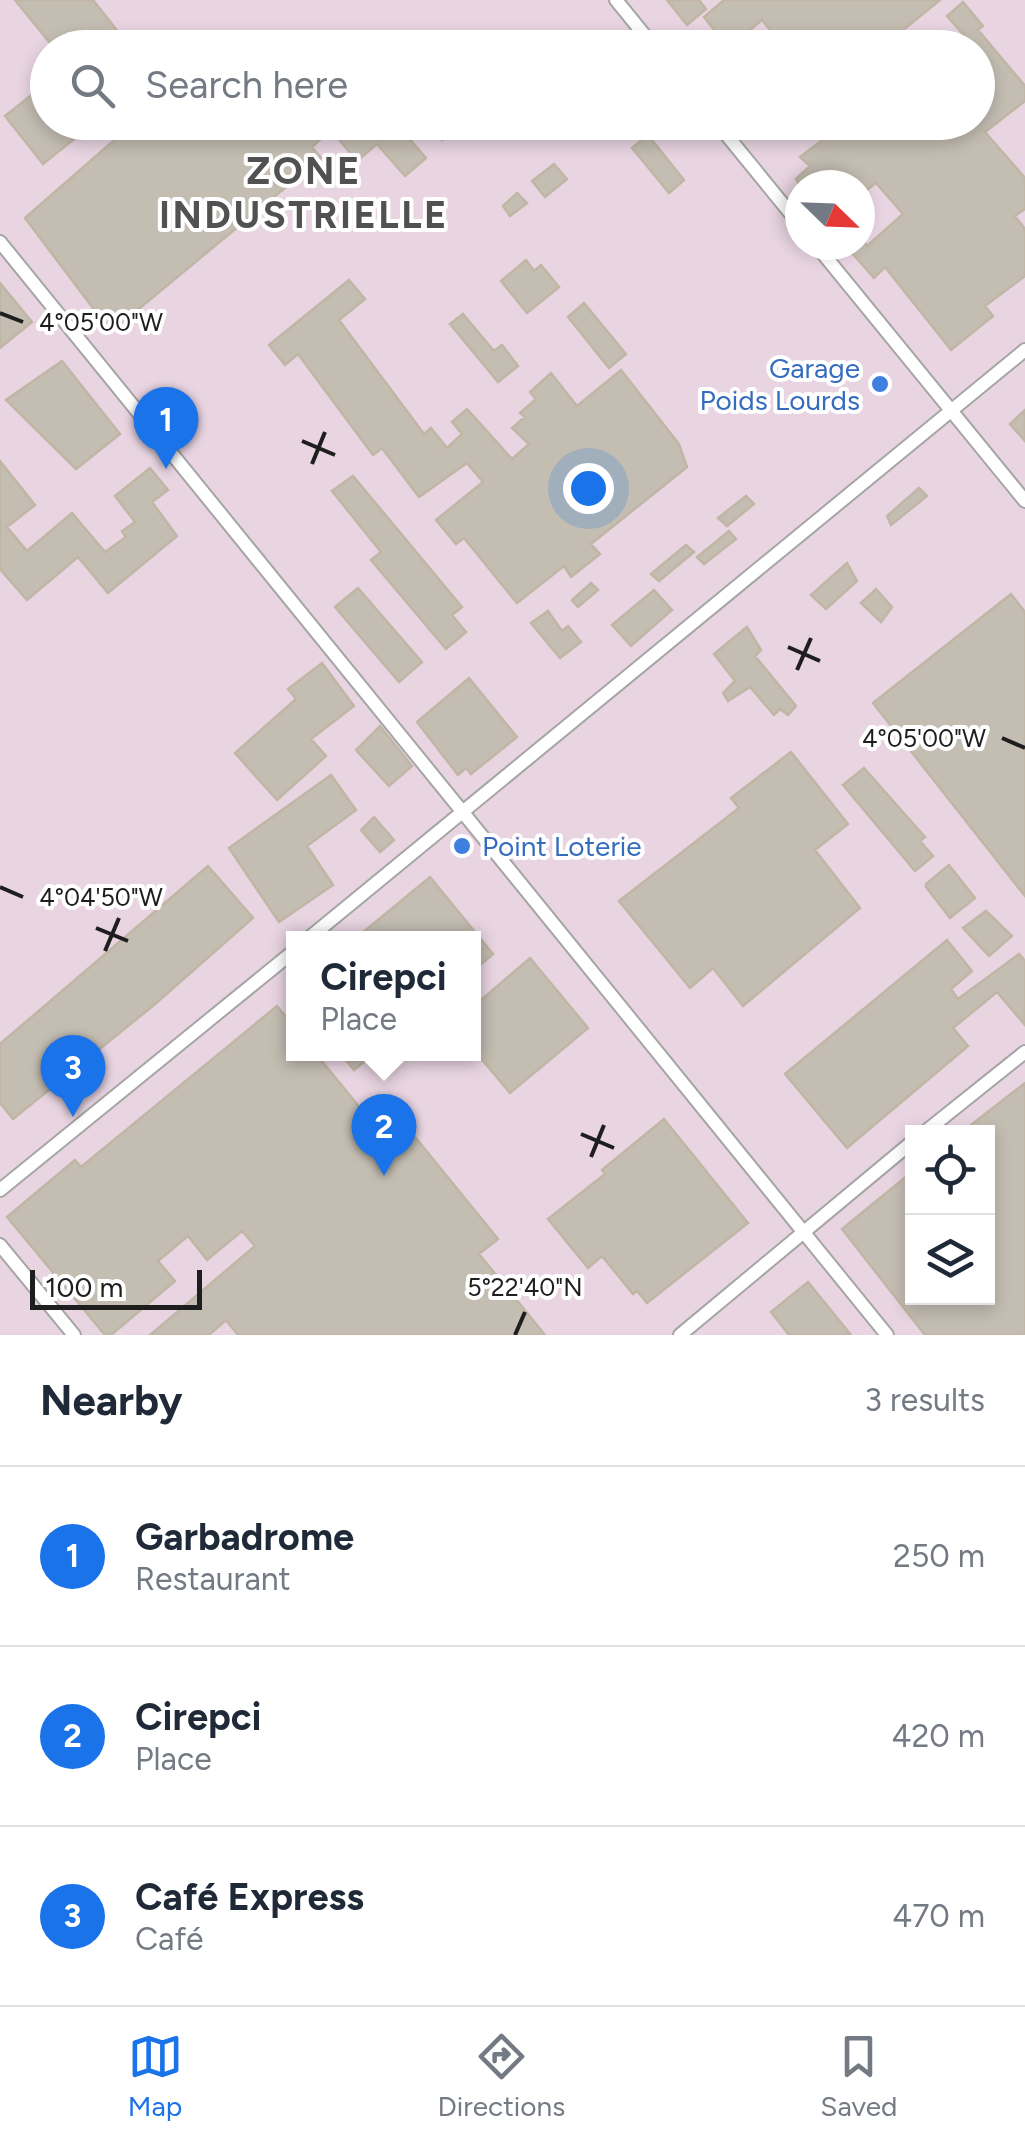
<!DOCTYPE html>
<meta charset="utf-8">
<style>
:root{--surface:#fff;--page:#f2f2f3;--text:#1f2937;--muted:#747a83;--line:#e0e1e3;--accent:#1a73e8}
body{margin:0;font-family:Figtree,sans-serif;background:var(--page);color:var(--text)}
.controls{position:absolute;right:30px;bottom:30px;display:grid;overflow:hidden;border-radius:0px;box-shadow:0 5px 15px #0003}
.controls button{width:90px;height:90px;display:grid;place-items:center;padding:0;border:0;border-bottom:2px solid var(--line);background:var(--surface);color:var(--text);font:50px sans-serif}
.compass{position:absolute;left:785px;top:170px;width:90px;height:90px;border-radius:50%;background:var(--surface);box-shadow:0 5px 15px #0003;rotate:113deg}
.scale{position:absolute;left:30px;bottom:25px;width:172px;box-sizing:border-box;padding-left:10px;border:5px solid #1e1e1e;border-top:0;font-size:28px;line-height:35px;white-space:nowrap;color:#1e1e1e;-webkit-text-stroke:8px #fff;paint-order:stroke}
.you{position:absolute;left:588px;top:488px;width:35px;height:35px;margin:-25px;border:8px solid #fff;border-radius:50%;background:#1a73e8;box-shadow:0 0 0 15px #1a73e833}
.badge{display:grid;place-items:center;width:65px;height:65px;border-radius:50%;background:var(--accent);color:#fff;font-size:32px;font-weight:700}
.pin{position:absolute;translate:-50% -82px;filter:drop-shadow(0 2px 5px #0008)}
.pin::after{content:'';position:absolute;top:52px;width:35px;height:30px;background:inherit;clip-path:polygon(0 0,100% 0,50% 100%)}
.popup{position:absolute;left:286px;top:931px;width:195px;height:130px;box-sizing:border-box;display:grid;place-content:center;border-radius:0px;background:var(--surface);filter:drop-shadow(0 2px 8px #0005);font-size:32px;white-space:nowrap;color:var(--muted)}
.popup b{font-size:38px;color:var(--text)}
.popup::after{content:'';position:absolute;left:50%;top:100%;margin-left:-20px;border:20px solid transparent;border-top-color:var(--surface)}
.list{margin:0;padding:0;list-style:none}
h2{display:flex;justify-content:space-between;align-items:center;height:130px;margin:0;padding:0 40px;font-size:42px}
h2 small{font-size:32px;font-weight:400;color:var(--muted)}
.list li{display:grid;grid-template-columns:65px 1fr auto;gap:30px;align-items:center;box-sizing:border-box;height:180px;padding:0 40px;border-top:2px solid var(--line)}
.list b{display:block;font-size:38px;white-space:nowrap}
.list p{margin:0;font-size:32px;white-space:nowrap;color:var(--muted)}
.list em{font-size:32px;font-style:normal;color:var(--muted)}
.icon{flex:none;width:55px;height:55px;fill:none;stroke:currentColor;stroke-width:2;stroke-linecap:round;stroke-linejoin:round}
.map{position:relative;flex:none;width:1025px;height:1335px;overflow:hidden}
.search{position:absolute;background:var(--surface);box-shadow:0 5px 15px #0003;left:30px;right:30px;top:30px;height:110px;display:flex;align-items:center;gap:25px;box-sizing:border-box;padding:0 35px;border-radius:55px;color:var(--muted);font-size:38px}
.sheet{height:670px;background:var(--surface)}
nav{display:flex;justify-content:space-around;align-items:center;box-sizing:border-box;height:140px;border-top:2px solid var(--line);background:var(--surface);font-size:28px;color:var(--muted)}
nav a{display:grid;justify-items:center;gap:5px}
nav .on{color:var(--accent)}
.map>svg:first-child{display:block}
</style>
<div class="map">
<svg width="1025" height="1335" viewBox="0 0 1025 1335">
<rect width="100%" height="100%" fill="#efede3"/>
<!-- industrial -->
<path fill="#e9d5e2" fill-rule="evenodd" d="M 0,0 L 1025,0 L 1025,1335 L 0,1335 ZM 48,48 L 978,48 L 978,122 L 48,122 ZM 800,185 L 860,185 L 860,245 L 800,245 ZM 294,938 L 474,938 L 474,1054 L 294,1054 ZM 912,1132 L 988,1132 L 988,1298 L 912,1298 Z"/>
<!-- building -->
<path fill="#c4bdb2" stroke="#c1b6a5" stroke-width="2.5" d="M 15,0 L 93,0 L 131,48 L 54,48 Z
M 667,0 L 699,0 L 706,9 L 687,25 Z
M 724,0 L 940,0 L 881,48 L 785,48 L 762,20 L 728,48 L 704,17 Z
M 963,2 L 983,26 L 978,30 L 1025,86 L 1025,101 L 985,132 L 1025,178 L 1025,209 L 1015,216 L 1025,229 L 1025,276 L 985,306 L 993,316 L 951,350 L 885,267 L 874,278 L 852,253 L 863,240 L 867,246 L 903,214 L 876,183 L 860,195 L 860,185 L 800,185 L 796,179 L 810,166 L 800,157 L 833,132 L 825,122 L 978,122 L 978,48 L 962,48 L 969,41 L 947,16 Z
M 48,82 L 48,122 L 76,122 L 83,132 L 43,164 L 5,116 Z
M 135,122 L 395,122 L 426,158 L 405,176 L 377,144 L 357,161 L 331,130 L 312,147 L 321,158 L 111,332 L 25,218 Z
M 428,122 L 464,122 L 442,140 Z
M 648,135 L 684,180 L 669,193 L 632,148 Z
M 554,164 L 567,179 L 545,197 L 532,181 Z
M 517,193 L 527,203 L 510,216 L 503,206 Z
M 526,260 L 534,271 L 541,265 L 559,287 L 527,313 L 501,281 Z
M 349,280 L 365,299 L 339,320 L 424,434 L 431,428 L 447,448 L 462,434 L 452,422 L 467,409 L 512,459 L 529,444 L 512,428 L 525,417 L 520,413 L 536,399 L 530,392 L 551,373 L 577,406 L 621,370 L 679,444 L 687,467 L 591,544 L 600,554 L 571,577 L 564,566 L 517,603 L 464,538 L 456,544 L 436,520 L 483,482 L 467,463 L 419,497 L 382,448 L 373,455 L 298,354 L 285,365 L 269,345 Z
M 0,283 L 32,322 L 0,348 Z
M 584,303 L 626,354 L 609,368 L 568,317 Z
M 463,314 L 494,351 L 502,345 L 518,366 L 498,382 L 450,324 Z
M 62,361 L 120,434 L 76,469 L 6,400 Z
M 1025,410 L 1025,441 L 1010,424 Z
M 0,461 L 35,505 L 7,527 L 27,551 L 72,513 L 105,552 L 126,537 L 122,531 L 135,522 L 115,496 L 150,468 L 168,490 L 152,502 L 177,536 L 108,593 L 78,557 L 27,600 L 0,569 Z
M 353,476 L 462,607 L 452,615 L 466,632 L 446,649 L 371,560 L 381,552 L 332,491 Z
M 919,488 L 927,496 L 891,525 L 887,516 Z
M 746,496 L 754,504 L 727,526 L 718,518 Z
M 729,531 L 736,539 L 704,564 L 697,557 Z
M 686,545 L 694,552 L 659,581 L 651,574 Z
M 847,563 L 857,581 L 826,609 L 811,595 Z
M 591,583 L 598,590 L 578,607 L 572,600 Z
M 358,588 L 422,662 L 399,682 L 335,607 Z
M 876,589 L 892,607 L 881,622 L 861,603 Z
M 654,590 L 672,610 L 631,646 L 612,625 Z
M 1011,594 L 1025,612 L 1025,896 L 873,703 Z
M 548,611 L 562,631 L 568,626 L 581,642 L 560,658 L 531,623 Z
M 747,627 L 761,650 L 755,656 L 796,706 L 788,715 L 780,709 L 774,715 L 750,687 L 728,701 L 723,693 L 735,681 L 714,654 Z
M 322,663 L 354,706 L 311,739 L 326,756 L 277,800 L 235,753 L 296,699 L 288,689 Z
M 469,678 L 517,737 L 471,774 L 466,768 L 458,775 L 417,722 Z
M 380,726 L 412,766 L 389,786 L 356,750 Z
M 791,752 L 848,824 L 815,850 L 860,908 L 743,1006 L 713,968 L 690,988 L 619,901 L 739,808 L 731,798 Z
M 864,768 L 925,837 L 920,841 L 933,856 L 915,871 L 843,785 Z
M 331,775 L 356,810 L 307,846 L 333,885 L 279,922 L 229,848 Z
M 374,817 L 394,840 L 380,852 L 361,830 Z
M 949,865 L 975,898 L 950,918 L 926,887 L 926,884 Z
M 208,866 L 253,918 L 154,1005 L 13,1119 L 0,1103 L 0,1044 Z
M 430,877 L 493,954 L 474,970 L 474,938 L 356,938 Z
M 986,911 L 1012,936 L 989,956 L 963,928 Z
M 947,940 L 972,971 L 951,989 L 958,999 L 1019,954 L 1025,961 L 1025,1025 L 997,992 L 953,1028 L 968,1046 L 847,1148 L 785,1074 Z
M 530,958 L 588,1028 L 510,1093 L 474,1050 L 474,1006 Z
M 277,1006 L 294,1027 L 294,1054 L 316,1054 L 379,1131 L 398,1116 L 498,1239 L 479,1254 L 545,1335 L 238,1335 L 226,1320 L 209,1335 L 150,1335 L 255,1246 L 242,1231 L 207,1260 L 188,1236 L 158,1261 L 175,1281 L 111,1335 L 105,1335 L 7,1217 L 75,1160 L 81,1167 Z
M 341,1054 L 374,1054 L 354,1070 Z
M 1025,1083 L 1025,1335 L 925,1335 L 842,1229 L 912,1172 L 912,1298 L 988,1298 L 988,1132 L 962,1132 Z
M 664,1119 L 748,1223 L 647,1303 L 637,1291 L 633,1294 L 602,1256 L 588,1268 L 548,1219 L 605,1174 L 602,1170 Z
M 808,1282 L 851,1335 L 789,1335 L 771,1312 Z"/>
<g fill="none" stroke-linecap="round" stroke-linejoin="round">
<defs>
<path id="minor" d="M 616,0 L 655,48
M 716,122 L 800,225
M 0,242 L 887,1335
M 816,245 L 1025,501
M 309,938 L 1025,350
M 925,1132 L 1025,1052
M 0,1190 L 294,951
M 0,1245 L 74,1335
M 680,1335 L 912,1142"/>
</defs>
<!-- minor casing -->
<use href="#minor" stroke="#a5a5a5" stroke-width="16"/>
<!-- minor -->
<use href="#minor" stroke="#fff" stroke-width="12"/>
</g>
<!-- ticks -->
<path fill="none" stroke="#1e1e1e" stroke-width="4" d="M 0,313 L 23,322M 302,441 L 335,455M 312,464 L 325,432M 788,647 L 820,661M 797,670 L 811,638M 1002,738 L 1025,748M 0,887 L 23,897M 96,928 L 128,941M 105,951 L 119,918M 581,1134 L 614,1148M 591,1157 L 604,1125M 515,1335 L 525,1312"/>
<!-- markers -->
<g fill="#3f7fe0" stroke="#fff" stroke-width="4">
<circle cx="880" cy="384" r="10"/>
<circle cx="462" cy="846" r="10"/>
</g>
<g text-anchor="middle" stroke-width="8" stroke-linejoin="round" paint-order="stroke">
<!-- shop labels -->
<g font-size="28" fill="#366cbe" stroke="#fff" text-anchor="end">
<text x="860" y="378">Garage<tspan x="860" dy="32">Poids Lourds</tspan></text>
<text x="482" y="856" text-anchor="start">Point Loterie</text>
</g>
<!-- district labels -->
<g font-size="38" font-weight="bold" letter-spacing="2.5" fill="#515151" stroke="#fff">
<text x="304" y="184">ZONE<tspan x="304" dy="44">INDUSTRIELLE</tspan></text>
</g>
</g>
<g font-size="25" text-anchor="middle" fill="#1e1e1e" stroke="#fff" stroke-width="8" stroke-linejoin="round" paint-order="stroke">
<text x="101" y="331">4°05'00"W</text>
<text x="924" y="747">4°05'00"W</text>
<text x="101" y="906">4°04'50"W</text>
<text x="525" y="1296">5°22'40"N</text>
</g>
</svg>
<div class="controls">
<button><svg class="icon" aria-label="locate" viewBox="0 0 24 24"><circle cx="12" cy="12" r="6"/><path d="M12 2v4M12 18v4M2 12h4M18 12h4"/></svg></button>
<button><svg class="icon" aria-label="layers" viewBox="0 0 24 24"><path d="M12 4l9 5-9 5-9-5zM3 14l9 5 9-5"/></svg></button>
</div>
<svg class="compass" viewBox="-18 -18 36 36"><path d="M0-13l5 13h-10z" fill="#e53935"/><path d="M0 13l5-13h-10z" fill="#747a83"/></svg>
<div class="scale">100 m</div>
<div class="you"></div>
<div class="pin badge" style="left:166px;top:469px">1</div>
<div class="pin badge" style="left:384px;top:1176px">2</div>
<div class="popup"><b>Cirepci</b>Place</div>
<div class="pin badge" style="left:73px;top:1117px">3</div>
<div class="search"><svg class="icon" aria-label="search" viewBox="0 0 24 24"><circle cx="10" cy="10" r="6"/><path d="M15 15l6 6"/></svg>Search here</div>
</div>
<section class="sheet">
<h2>Nearby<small>3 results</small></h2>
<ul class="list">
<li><span class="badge">1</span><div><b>Garbadrome</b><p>Restaurant</p></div><em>250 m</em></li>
<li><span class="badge">2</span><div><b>Cirepci</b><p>Place</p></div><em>420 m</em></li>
<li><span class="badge">3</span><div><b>Café Express</b><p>Café</p></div><em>470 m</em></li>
</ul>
</section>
<nav>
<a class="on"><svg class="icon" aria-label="map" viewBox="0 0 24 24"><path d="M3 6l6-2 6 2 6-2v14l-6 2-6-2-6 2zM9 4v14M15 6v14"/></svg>Map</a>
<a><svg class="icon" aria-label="directions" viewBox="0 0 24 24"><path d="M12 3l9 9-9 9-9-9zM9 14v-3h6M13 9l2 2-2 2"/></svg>Directions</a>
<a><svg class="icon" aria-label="saved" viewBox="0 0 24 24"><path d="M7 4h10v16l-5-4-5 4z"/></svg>Saved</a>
</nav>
